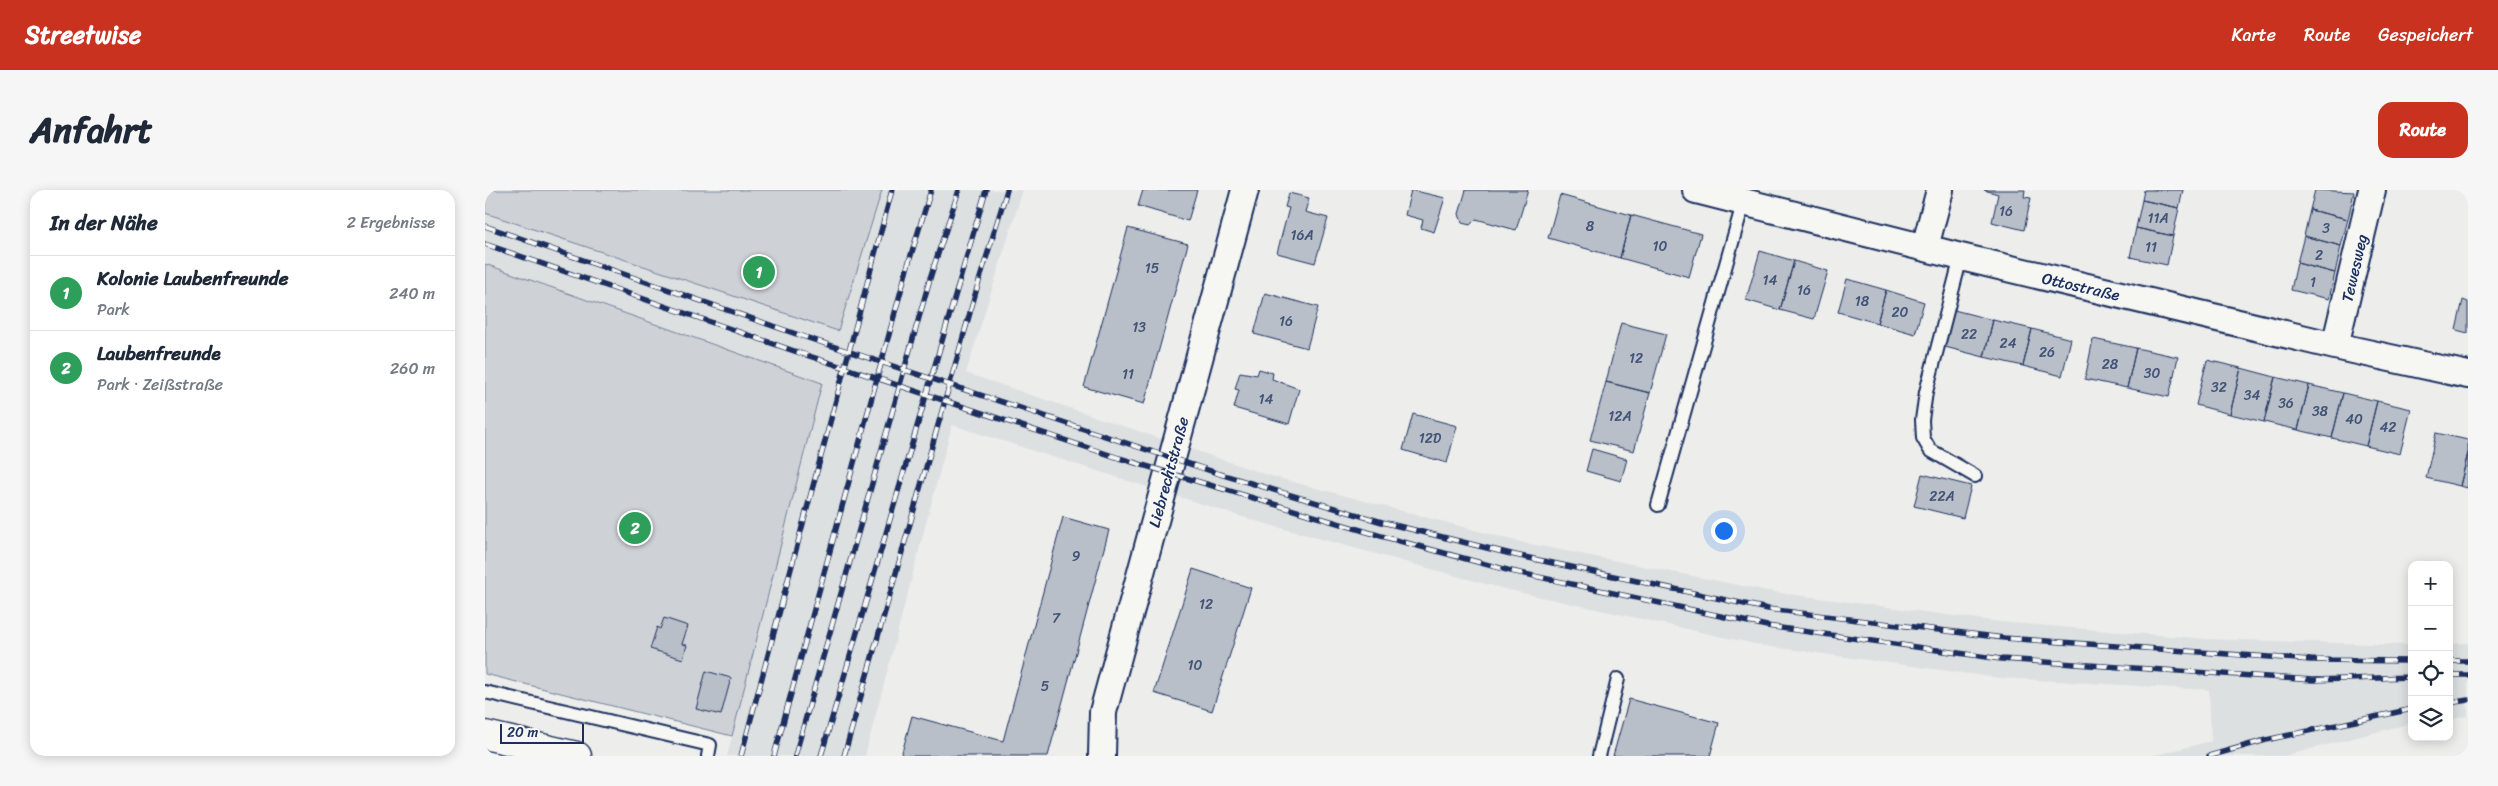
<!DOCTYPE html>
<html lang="de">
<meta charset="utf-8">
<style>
:root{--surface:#fff;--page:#f6f6f7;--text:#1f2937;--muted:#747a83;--line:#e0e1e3;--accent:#c8321e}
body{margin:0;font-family:Sriracha,sans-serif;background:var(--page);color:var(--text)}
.controls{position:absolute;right:15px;bottom:15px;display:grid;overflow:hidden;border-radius:10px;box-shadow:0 2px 12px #0003}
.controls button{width:45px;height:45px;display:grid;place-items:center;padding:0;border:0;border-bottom:1px solid var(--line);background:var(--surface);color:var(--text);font:25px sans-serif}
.scale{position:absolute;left:15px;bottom:12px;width:84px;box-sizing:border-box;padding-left:5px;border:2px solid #1b2f5e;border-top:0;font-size:14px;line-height:18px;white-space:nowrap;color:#1b2f5e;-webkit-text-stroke:4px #f6f6f2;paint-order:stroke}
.you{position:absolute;left:1238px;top:340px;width:18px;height:18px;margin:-12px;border:4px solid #fff;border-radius:50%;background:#1a73e8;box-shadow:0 0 0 8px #1a73e833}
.badge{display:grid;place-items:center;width:32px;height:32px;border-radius:50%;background:var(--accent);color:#fff;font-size:16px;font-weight:700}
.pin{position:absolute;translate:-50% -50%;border:2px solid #fff;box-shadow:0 1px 5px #0006}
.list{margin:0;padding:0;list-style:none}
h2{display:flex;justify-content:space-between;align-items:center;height:65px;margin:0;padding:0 20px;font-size:21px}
h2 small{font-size:16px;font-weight:400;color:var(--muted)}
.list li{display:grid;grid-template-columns:32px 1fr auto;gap:15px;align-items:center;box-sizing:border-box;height:75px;padding:0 20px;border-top:1px solid var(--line)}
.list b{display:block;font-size:19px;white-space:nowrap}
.list p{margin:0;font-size:16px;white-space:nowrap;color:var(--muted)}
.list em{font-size:16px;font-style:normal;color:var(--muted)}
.icon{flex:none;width:28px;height:28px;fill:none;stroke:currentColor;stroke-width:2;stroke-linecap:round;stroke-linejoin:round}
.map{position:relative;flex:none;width:1983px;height:566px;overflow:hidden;border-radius:15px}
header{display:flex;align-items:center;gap:30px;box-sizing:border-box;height:70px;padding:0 25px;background:var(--accent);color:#fff}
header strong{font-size:24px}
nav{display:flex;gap:28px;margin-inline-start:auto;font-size:18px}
.intro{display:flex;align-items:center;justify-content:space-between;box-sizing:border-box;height:120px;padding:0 30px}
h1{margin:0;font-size:35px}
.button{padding:12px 22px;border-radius:15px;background:var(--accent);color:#fff;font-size:18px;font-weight:700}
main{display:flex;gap:30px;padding:0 30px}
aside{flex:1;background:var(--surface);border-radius:15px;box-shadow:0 2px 12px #0003}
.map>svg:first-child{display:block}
</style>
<header>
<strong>Streetwise</strong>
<nav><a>Karte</a><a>Route</a><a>Gespeichert</a></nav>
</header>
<div class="intro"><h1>Anfahrt</h1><a class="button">Route</a></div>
<main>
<aside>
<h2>In der Nähe<small>2 Ergebnisse</small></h2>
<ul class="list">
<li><span class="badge" style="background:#2e9e5b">1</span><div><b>Kolonie Laubenfreunde</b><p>Park</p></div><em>240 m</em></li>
<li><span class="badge" style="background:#2e9e5b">2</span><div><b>Laubenfreunde</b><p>Park · Zeißstraße</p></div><em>260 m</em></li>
</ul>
</aside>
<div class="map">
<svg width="1983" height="566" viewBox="0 0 1983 566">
<rect width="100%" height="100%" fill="#edeeec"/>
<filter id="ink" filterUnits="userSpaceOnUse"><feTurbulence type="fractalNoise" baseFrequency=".02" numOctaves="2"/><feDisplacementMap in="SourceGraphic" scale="10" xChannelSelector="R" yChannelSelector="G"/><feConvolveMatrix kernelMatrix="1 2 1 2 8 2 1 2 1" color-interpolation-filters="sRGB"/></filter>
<g filter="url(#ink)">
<!-- built -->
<path fill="#dde0e1" d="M 397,0 L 538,0 L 481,183 L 786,286 L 1031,351 L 1289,402 L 1516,432 L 1722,449 L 1927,455 L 1927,533 L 1799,566 L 1667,566 L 1726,551 L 1724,500 L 1514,488 L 1279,456 L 1019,399 L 770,331 L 467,235 L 380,566 L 242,566 L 336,193 L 0,74 L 0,23 L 353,141 Z
M 1983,453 L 1983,526 L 1964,529 L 1964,454 Z"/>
<!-- green -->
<path fill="#ced2d7" stroke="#74809a" d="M 0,0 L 397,0 L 353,141 L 0,23 Z
M 0,74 L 337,193 L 247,546 L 0,484 Z"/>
<!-- building -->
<path fill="#b9bfc8" stroke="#1b2f5e" d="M 658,0 L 712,0 L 703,31 L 653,16 Z
M 926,0 L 960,8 L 949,42 L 936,38 L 938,30 L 920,25 Z
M 981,0 L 1043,0 L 1031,40 L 991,29 L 985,35 L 977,33 L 974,24 Z
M 1499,0 L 1540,0 L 1539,7 L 1546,8 L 1539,40 L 1507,32 L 1513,4 Z
M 1659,0 L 1698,0 L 1694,18 L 1657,10 Z
M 1830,0 L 1869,2 L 1863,29 L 1825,20 Z
M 804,3 L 824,8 L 820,22 L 843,28 L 830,73 L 792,63 L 804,18 L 800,17 Z
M 1075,5 L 1146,25 L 1135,68 L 1063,48 Z
M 1657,10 L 1694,18 L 1688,46 L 1651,38 Z
M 1825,20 L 1863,29 L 1856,56 L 1819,46 Z
M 1146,25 L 1216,44 L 1204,87 L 1135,68 Z
M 643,38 L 703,54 L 659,214 L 599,197 Z
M 1651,38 L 1688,46 L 1682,75 L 1645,67 Z
M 1819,46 L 1856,56 L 1850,83 L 1812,73 Z
M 1275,61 L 1309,71 L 1295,120 L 1261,110 Z
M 1309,71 L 1343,81 L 1329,129 L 1295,120 Z
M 1812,73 L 1850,83 L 1844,109 L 1806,100 Z
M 1362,89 L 1401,100 L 1392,133 L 1353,122 Z
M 1401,100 L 1439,112 L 1430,144 L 1392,133 Z
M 780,103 L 833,117 L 822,158 L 769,144 Z
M 1978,110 L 1983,112 L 1983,143 L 1971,140 Z
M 1469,120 L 1508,130 L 1499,167 L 1460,157 Z
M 1508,130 L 1547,139 L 1538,176 L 1499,167 Z
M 1136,133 L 1181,144 L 1165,203 L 1121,192 Z
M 1547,139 L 1586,149 L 1577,186 L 1538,176 Z
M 1608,149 L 1651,158 L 1642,198 L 1600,189 Z
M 1651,158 L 1693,167 L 1684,207 L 1642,198 Z
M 1722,170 L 1756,178 L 1745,224 L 1711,215 Z
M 1756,178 L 1790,187 L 1779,232 L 1745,224 Z
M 774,179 L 788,183 L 787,189 L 814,199 L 804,234 L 749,218 L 754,200 L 750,199 L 755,182 L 772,185 Z
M 1790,187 L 1824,195 L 1813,240 L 1779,232 Z
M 1121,192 L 1165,203 L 1149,261 L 1105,250 Z
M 1824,195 L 1858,203 L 1847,248 L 1813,240 Z
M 1858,203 L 1892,211 L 1881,256 L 1847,248 Z
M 1892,211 L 1926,219 L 1915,264 L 1881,256 Z
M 928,224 L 972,236 L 962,273 L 918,260 Z
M 1951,243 L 1983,250 L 1983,263 L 1975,296 L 1941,288 Z
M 1107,259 L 1142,269 L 1136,291 L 1101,281 Z
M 1983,263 L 1983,298 L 1975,296 Z
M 1437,284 L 1486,296 L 1478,328 L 1429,316 Z
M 578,327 L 624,340 L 563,566 L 416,566 L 427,526 L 518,551 Z
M 708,379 L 766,398 L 727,521 L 669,503 Z
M 179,428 L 203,436 L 197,454 L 202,455 L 198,469 L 165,459 L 172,437 L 175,439 Z
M 221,481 L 246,488 L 236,525 L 211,519 Z
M 1144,509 L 1234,533 L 1225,566 L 1128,566 Z"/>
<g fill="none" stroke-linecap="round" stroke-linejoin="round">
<defs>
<path id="service" d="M 1476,67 L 1441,202 L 1437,230 L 1438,248 L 1445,260 L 1490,286
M 1173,315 L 1258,14
M 0,502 L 225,555 L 223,566
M 1114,566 L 1133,489"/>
<path id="minor" d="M 1211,0 L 1476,67 L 1850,156 L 1983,185
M 1440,57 L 1455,0
M 1850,156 L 1887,0
M 617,566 L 618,522 L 760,0"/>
<path id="tertiary" d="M 0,545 L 92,566"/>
</defs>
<!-- service casing -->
<use href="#service" stroke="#1b2f5e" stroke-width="16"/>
<!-- minor casing -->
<use href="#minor" stroke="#1b2f5e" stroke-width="30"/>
<!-- tertiary casing -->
<use href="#tertiary" stroke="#1b2f5e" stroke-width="31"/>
<!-- service -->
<use href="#service" stroke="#f6f6f2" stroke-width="12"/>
<!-- minor -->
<use href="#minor" stroke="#f6f6f2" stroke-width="26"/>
<!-- tertiary -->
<use href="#tertiary" stroke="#f6f6f2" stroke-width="28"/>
<defs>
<path id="rail" d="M 0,36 L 317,146 L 735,284 L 897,332 L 1030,365 L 1283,419 L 1519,448 L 1826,470 L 1927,471
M 0,54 L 315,163 L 634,268 L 896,346 L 1026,381 L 1282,436 L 1516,469 L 1828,490 L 1927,487
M 1964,471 L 1983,471
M 1964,485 L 1983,485
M 1964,513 L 1983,510
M 256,566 L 407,0
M 289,566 L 423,75 L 446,0
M 310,566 L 446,85 L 474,0
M 336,566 L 501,0
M 359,566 L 492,98 L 522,0
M 1724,566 L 1781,550 L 1927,519"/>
</defs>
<!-- rail casing -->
<use href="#rail" stroke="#1b2f5e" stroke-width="5.5"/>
<!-- rail -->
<use href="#rail" stroke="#f6f6f2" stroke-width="4" stroke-dasharray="11" stroke-linecap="butt"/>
</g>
</g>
<g text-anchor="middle" stroke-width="4" stroke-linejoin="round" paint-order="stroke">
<!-- number labels -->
<g font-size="14" fill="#425378">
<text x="1521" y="26">16</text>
<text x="1673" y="33">11A</text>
<text x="1105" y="41">8</text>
<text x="1841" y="43">3</text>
<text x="817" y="50">16A</text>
<text x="1175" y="61">10</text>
<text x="1666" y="62">11</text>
<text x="1834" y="70">2</text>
<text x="667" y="83">15</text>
<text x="1285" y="95">14</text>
<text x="1828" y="97">1</text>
<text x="1319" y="105">16</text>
<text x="1377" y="116">18</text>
<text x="1415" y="127">20</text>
<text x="801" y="136">16</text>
<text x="654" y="142">13</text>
<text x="1484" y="149">22</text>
<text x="1523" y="158">24</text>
<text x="1562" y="167">26</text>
<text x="1151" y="173">12</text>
<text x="1625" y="179">28</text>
<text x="1667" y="188">30</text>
<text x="643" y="189">11</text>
<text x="1734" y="202">32</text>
<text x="1767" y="210">34</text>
<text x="781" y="214">14</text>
<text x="1801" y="218">36</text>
<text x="1835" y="226">38</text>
<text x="1135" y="231">12A</text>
<text x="1869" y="234">40</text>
<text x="1903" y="242">42</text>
<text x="945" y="253">12D</text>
<text x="1457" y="311">22A</text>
<text x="591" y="371">9</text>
<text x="721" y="419">12</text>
<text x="571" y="433">7</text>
<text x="710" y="480">10</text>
<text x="560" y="501">5</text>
</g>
<!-- street labels -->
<g font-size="16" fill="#1b2f5e" stroke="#f6f6f2">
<text transform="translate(1869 78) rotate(-77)" y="6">Tewesweg</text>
<text transform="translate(1596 96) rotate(13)" y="6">Ottostraße</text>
<text transform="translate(683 282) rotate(-75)" y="6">Liebrechtstraße</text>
</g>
</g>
</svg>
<div class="controls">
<button>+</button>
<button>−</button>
<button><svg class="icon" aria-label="locate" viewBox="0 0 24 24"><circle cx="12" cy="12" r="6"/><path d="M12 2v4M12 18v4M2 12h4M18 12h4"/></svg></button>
<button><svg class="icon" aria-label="layers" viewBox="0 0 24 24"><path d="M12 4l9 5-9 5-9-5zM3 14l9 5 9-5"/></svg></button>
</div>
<div class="scale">20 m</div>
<div class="you"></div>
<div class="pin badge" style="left:274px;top:82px;background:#2e9e5b">1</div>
<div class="pin badge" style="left:150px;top:338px;background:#2e9e5b">2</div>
</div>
</main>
